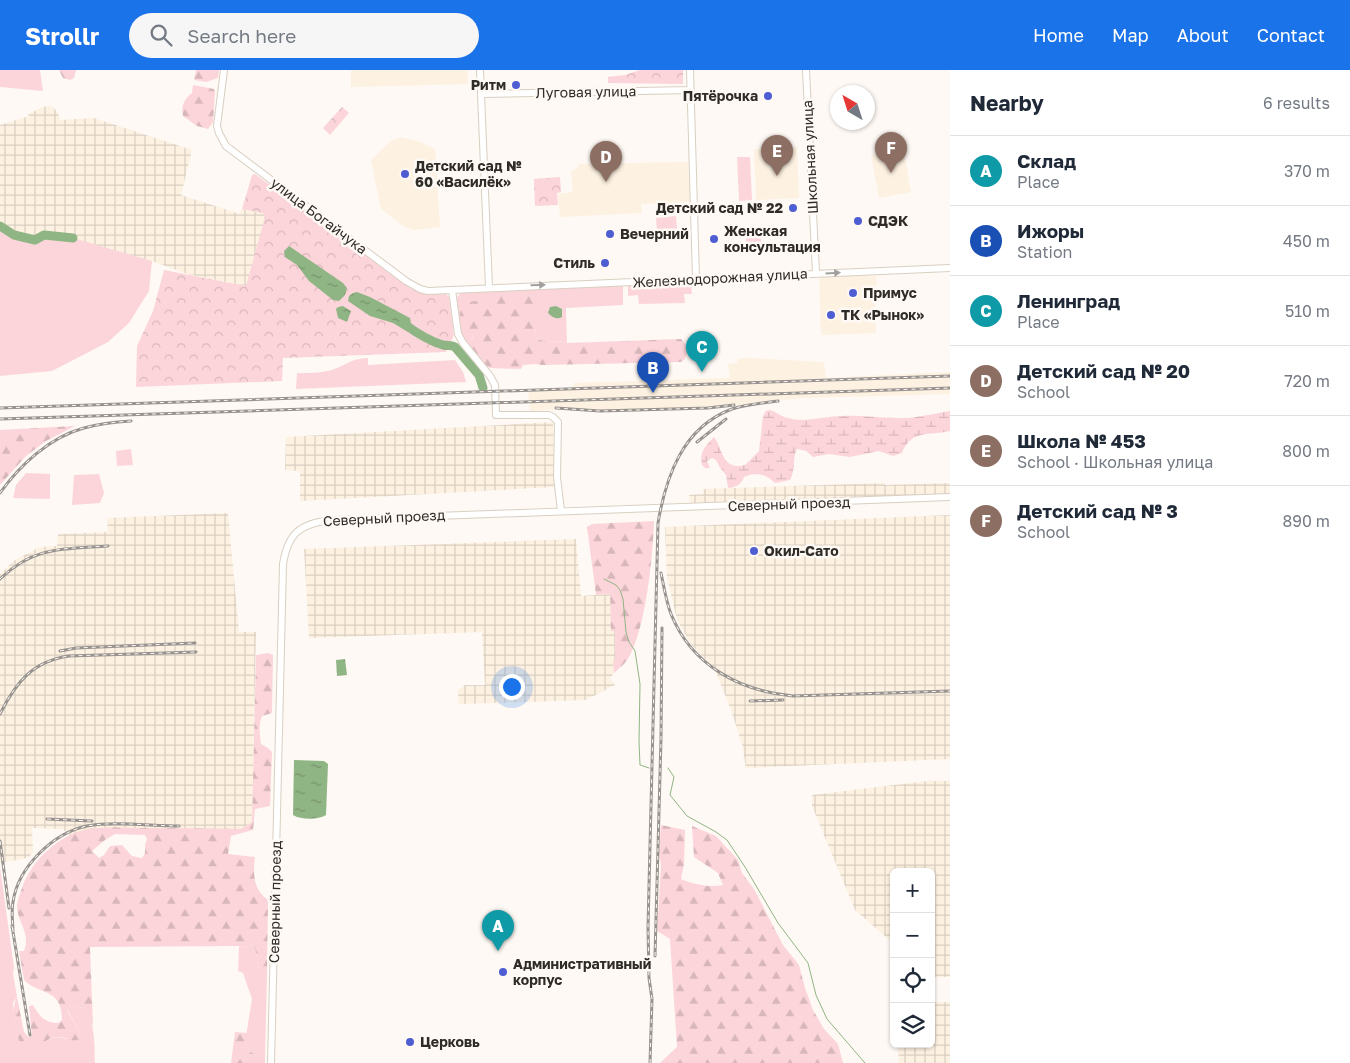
<!DOCTYPE html>
<meta charset="utf-8">
<style>
:root{--surface:#fff;--page:#f6f6f7;--text:#1f2937;--muted:#747a83;--line:#e0e1e3;--accent:#1a73e8}
body{margin:0;font-family:"Golos Text",sans-serif;background:var(--page);color:var(--text)}
.controls{position:absolute;right:15px;bottom:15px;display:grid;overflow:hidden;border-radius:8px;box-shadow:0 1px 4px #0004}
.controls button{width:45px;height:45px;display:grid;place-items:center;padding:0;border:0;border-bottom:1px solid var(--line);background:var(--surface);color:var(--text);font:25px sans-serif}
.compass{position:absolute;left:830px;top:15px;width:45px;height:45px;border-radius:50%;background:var(--surface);box-shadow:0 1px 4px #0004;rotate:321deg}
.you{position:absolute;left:511px;top:616px;width:18px;height:18px;margin:-12px;border:4px solid #fff;border-radius:50%;background:#1a73e8;box-shadow:0 0 0 8px #1a73e833}
.badge{display:grid;place-items:center;width:32px;height:32px;border-radius:50%;background:var(--accent);color:#fff;font-size:16px;font-weight:700}
.pin{position:absolute;translate:-50% -41px;filter:drop-shadow(0 1px 2px #0008)}
.pin::after{content:'';position:absolute;top:26px;width:18px;height:15px;background:inherit;clip-path:polygon(0 0,100% 0,50% 100%)}
.list{margin:0;padding:0;list-style:none}
h2{display:flex;justify-content:space-between;align-items:center;height:65px;margin:0;padding:0 20px;font-size:21px}
h2 small{font-size:16px;font-weight:400;color:var(--muted)}
.list li{display:grid;grid-template-columns:32px 1fr auto;gap:15px;align-items:center;box-sizing:border-box;height:70px;padding:0 20px;border-top:1px solid var(--line)}
.list b{display:block;font-size:19px;white-space:nowrap}
.list p{margin:0;font-size:16px;white-space:nowrap;color:var(--muted)}
.list em{font-size:16px;font-style:normal;color:var(--muted)}
.icon{flex:none;width:28px;height:28px;fill:none;stroke:currentColor;stroke-width:2;stroke-linecap:round;stroke-linejoin:round}
.map{position:relative;flex:none;width:950px;height:993px;overflow:hidden}
header{display:flex;align-items:center;gap:30px;box-sizing:border-box;height:70px;padding:0 25px;background:var(--accent);color:#fff}
header strong{font-size:24px}
nav{display:flex;gap:28px;margin-inline-start:auto;font-size:18px}
.search{width:350px;height:45px;background:var(--page);display:flex;align-items:center;gap:12px;box-sizing:border-box;padding:0 18px;border-radius:28px;color:var(--muted);font-size:19px}
main{display:flex}
aside{flex:1;background:var(--surface)}
.map>svg:first-child{display:block}
</style>
<header>
<strong>Strollr</strong>
<div class="search"><svg class="icon" aria-label="search" viewBox="0 0 24 24"><circle cx="10" cy="10" r="6"/><path d="M15 15l6 6"/></svg>Search here</div>
<nav><a>Home</a><a>Map</a><a>About</a><a>Contact</a></nav>
</header>
<main>
<div class="map">
<svg width="950" height="993" viewBox="0 0 950 993">
<defs>
<pattern id="industrial-grid" width="8" height="8" patternUnits="userSpaceOnUse" patternTransform="scale(1.25)"><rect width="8" height="8" fill="#fdf1e1"/><path d="M0 4h8M4 0v8" fill="none" stroke="#d9cfc1"/></pattern>
<pattern id="forest-firs" width="22" height="20" patternUnits="userSpaceOnUse" patternTransform="scale(1.25)"><rect width="22" height="20" fill="#fcd5da"/><path d="M5 1l3.5 6h-7zM16 11l3.5 6h-7z" fill="#d8b7bb"/></pattern>
<pattern id="wetland-marsh" width="20" height="14" patternUnits="userSpaceOnUse" patternTransform="scale(1.25)"><rect width="20" height="14" fill="#fcd5da"/><path d="M1 5h8M5 5V1M11 12h8M15 12V8" fill="none" stroke="#d8b7bb"/></pattern>
<pattern id="park-crowns" width="20" height="18" patternUnits="userSpaceOnUse" patternTransform="scale(1.25)"><rect width="20" height="18" fill="#fcd5da"/><path d="M2 6a3 3 0 1 1 6 0M12 15a3 3 0 1 1 6 0" fill="none" stroke="#d8b7bb"/></pattern>
<pattern id="water-ripples" width="26" height="14" patternUnits="userSpaceOnUse" patternTransform="scale(1.25)"><rect width="26" height="14" fill="#90b584"/><path d="M2 4q2-2 4 0t4 0M15 11q2-2 4 0t4 0" fill="none" stroke="#76936c"/></pattern>
</defs>
<rect width="100%" height="100%" fill="#fef9f4"/>
<!-- built -->
<path fill="#fdf1e1" d="M 351,0 L 467,0 L 468,14 L 351,17 Z
M 401,67 L 420,72 L 435,79 L 440,157 L 414,160 L 403,156 L 381,139 L 371,90 L 391,71 Z
M 797,77 L 799,128 L 756,130 L 754,79 Z
M 903,78 L 911,122 L 879,128 L 871,85 Z
M 688,92 L 690,132 L 641,134 L 642,143 L 560,147 L 558,124 L 573,122 L 571,101 L 577,98 L 579,94 Z
M 869,204 L 870,207 L 876,206 L 877,215 L 875,216 L 876,263 L 821,265 L 819,206 Z
M 749,288 L 824,292 L 826,308 L 950,302 L 950,324 L 803,328 L 723,337 L 598,341 L 568,339 L 530,341 L 528,320 L 572,320 L 574,313 L 730,308 L 728,294 L 737,293 L 738,289 Z"/>
<!-- industrial -->
<path fill="url(#industrial-grid)" d="M 49,36 L 53,37 L 58,43 L 60,50 L 94,48 L 192,80 L 181,125 L 240,144 L 242,139 L 263,143 L 265,147 L 264,152 L 246,216 L 187,204 L 152,191 L 44,165 L 35,170 L 14,165 L 0,156 L 0,55 L 29,46 L 28,44 L 43,37 Z
M 553,352 L 554,417 L 300,431 L 300,401 L 285,400 L 286,367 Z
M 884,413 L 885,415 L 950,413 L 950,425 L 690,435 L 689,425 L 703,424 L 703,419 Z
M 228,443 L 239,562 L 256,562 L 252,752 L 241,759 L 81,761 L 70,766 L 63,759 L 32,758 L 33,782 L 28,788 L 0,793 L 0,504 L 15,490 L 40,477 L 57,476 L 58,464 L 108,462 L 107,448 Z
M 950,445 L 950,689 L 746,698 L 742,674 L 731,640 L 715,600 L 690,573 L 677,550 L 667,507 L 665,457 Z
M 576,469 L 581,526 L 610,524 L 612,561 L 615,561 L 615,592 L 613,592 L 614,603 L 610,608 L 615,615 L 586,630 L 459,634 L 458,620 L 465,615 L 485,615 L 482,562 L 309,568 L 304,479 Z
M 927,711 L 950,711 L 950,907 L 931,907 L 931,802 L 894,802 L 894,874 L 855,840 L 812,736 L 812,725 Z
M 931,932 L 950,932 L 950,993 L 899,993 L 898,974 L 931,974 Z"/>
<!-- green -->
<path fill="#fcd5da" d="M 0,0 L 40,0 L 43,21 L 0,17 Z
M 737,87 L 750,87 L 752,130 L 739,131 Z
M 676,146 L 677,160 L 657,161 L 656,148 Z
M 0,156 L 14,165 L 34,170 L 44,165 L 73,168 L 152,191 L 149,221 L 129,253 L 108,272 L 52,301 L 0,306 Z
M 689,213 L 691,215 L 692,224 L 684,224 L 685,233 L 639,234 L 638,225 L 628,226 L 628,215 Z
M 623,215 L 623,235 L 566,238 L 567,273 C 557,269 545,274 536,268 L 532,223 L 500,227 C 491,232 478,230 468,232 L 465,236 L 470,259 L 473,264 L 469,278 L 460,262 L 455,229 L 461,223 Z
M 368,288 L 368,295 L 455,290 L 463,302 L 466,312 L 296,319 L 297,303 C 311,303 325,303 337,298 C 351,292 352,289 368,288 Z
M 131,379 L 133,395 L 117,396 L 116,381 Z
M 26,403 L 50,404 L 50,429 L 13,428 L 16,415 Z
M 99,404 L 104,423 L 100,433 L 72,435 L 74,405 Z
M 0,797 L 14,897 L 13,903 L 17,927 L 13,933 L 15,954 L 20,974 L 49,970 C 54,966 59,967 66,969 L 80,963 L 67,939 L 76,935 C 97,943 94,975 95,993 L 0,993 Z
M 252,875 C 262,886 251,898 267,905 L 265,986 L 259,986 L 247,980 L 245,972 L 252,929 L 243,903 L 238,901 L 239,876 L 244,878 Z"/>
<!-- forest -->
<path fill="url(#forest-firs)" fill-rule="evenodd" d="M 59,0 L 76,0 L 74,8 L 70,10 L 63,8 Z
M 196,0 L 219,0 L 218,8 L 206,12 L 194,10 Z
M 193,15 L 214,19 L 215,22 L 213,52 L 208,59 L 197,56 L 183,46 C 181,36 184,29 192,23 Z
M 502,222 L 533,223 L 536,268 C 545,274 557,269 567,273 L 681,269 C 689,276 689,282 684,290 L 681,292 L 542,295 L 536,294 L 523,295 L 521,299 L 490,298 L 485,295 L 469,278 L 469,274 C 480,259 463,260 459,248 L 460,242 L 468,232 C 480,229 497,233 502,222 Z
M 75,356 L 46,371 L 26,386 L 0,415 L 0,360 Z
M 654,451 C 653,486 646,555 630,585 C 627,592 620,598 614,603 L 613,592 L 615,591 L 615,561 L 611,561 L 610,524 L 596,525 L 587,457 L 592,454 Z
M 268,583 L 273,585 L 272,643 L 262,646 C 258,656 260,664 261,674 L 268,678 L 272,682 L 270,736 L 255,739 L 253,760 L 231,766 L 228,784 L 255,787 C 253,804 253,819 268,830 L 267,905 C 251,898 262,886 252,875 L 244,878 L 239,876 L 90,877 L 93,956 L 82,938 L 76,935 L 67,940 L 80,963 L 81,969 C 72,973 65,966 57,967 C 51,967 46,971 41,974 L 38,971 L 31,977 L 20,974 C 16,960 10,940 17,927 L 24,962 L 29,967 L 32,966 L 29,936 L 33,935 C 40,947 45,953 59,953 L 62,950 C 62,918 41,926 24,910 L 19,881 L 24,881 C 31,863 18,854 17,837 C 17,831 20,824 22,818 C 30,793 55,769 80,761 C 96,756 121,758 137,758 C 172,758 206,758 241,759 L 252,752 L 256,585 ZM 115,764 L 145,765 L 147,769 L 145,775 L 145,783 L 142,788 L 132,786 L 122,775 L 110,776 L 104,785 L 99,788 L 92,781 L 105,770 Z
M 661,755 L 685,760 L 684,794 L 681,809 C 693,814 710,818 723,815 L 718,803 L 694,787 L 692,756 L 716,766 L 738,790 L 742,803 L 754,819 L 783,875 L 799,895 L 805,918 L 813,940 L 824,959 L 838,974 L 843,993 L 660,993 L 677,977 L 670,869 L 657,861 L 661,795 L 659,783 Z
M 235,962 L 247,963 L 246,972 L 247,980 L 259,986 L 265,986 L 265,993 L 231,993 Z"/>
<!-- wetland -->
<path fill="url(#wetland-marsh)" d="M 770,340 C 777,342 781,347 788,348 C 806,353 824,346 842,346 C 860,345 878,348 896,348 C 914,349 932,344 950,341 L 950,361 C 929,366 911,359 902,383 L 893,386 L 879,381 L 850,387 L 829,384 L 813,387 L 806,381 L 797,379 C 792,388 796,399 790,410 L 775,413 C 765,404 757,401 744,407 C 742,414 735,418 728,418 L 726,405 L 721,399 L 716,390 L 712,388 L 707,391 L 710,398 L 705,398 L 702,395 C 699,383 705,376 714,367 C 723,379 722,401 745,395 L 759,381 L 763,346 L 766,341 Z"/>
<!-- park -->
<path fill="url(#park-crowns)" d="M 640,0 L 683,0 L 683,14 L 608,13 L 608,7 L 625,5 Z
M 342,37 L 349,43 L 330,65 L 323,58 Z
M 255,104 L 410,218 L 426,224 L 446,224 L 449,227 L 454,265 L 446,282 L 283,288 L 282,311 L 136,317 L 137,276 L 153,241 L 164,200 L 246,216 L 265,147 L 263,143 L 242,139 L 252,105 Z
M 560,107 L 561,122 L 557,123 L 558,135 L 535,136 L 534,109 Z
M 761,160 L 761,172 L 746,173 L 746,161 Z"/>
<!-- water -->
<path fill="url(#water-ripples)" d="M 289,176 L 343,213 L 347,218 L 345,225 L 339,231 L 333,230 L 309,211 L 297,195 L 285,187 L 284,181 Z
M 357,222 L 370,227 L 410,248 L 412,260 L 408,262 L 393,253 L 370,246 L 348,231 L 349,226 L 353,223 Z
M 343,236 L 351,241 L 347,252 L 338,248 L 336,239 L 338,237 Z
M 556,236 L 562,239 L 562,247 C 556,250 552,247 548,243 L 550,237 Z
M 345,589 L 347,605 L 337,606 L 336,590 Z
M 294,690 L 324,691 L 328,694 L 326,745 C 318,750 301,750 293,745 Z"/>
<g fill="none" stroke-linecap="round" stroke-linejoin="round">
<!-- stream -->
<path stroke="#90b584" stroke-width="1" d="M 604,509 L 616,515 L 620,520 L 623,529 L 626,562 L 629,572 L 635,581 L 640,614 L 639,672 L 640,695 L 649,698
M 668,698 L 674,707 L 670,725 L 687,746 L 716,762 L 727,770 L 745,797 L 778,853 L 808,893 L 816,925 L 827,949 L 865,993"/>
<!-- river -->
<path stroke="#90b584" stroke-width="9" d="M 0,156 L 14,165 L 35,170 L 44,165 L 73,168
M 403,253 C 415,262 429,271 443,275 C 448,276 451,275 455,277 L 479,305 L 483,318"/>
<defs>
<path id="minor" d="M 224,0 L 217,56 L 219,63 L 226,76 L 406,211 L 420,219 L 428,221 L 950,198
M 480,0 L 489,218
M 690,0 L 696,209
M 806,0 L 816,203
M 481,24 L 691,20
M 452,220 L 458,264 L 463,273 L 490,306 L 495,315 L 496,345 L 549,345 L 553,347 L 558,352 L 557,407 L 561,441
M 271,993 L 283,494 C 288,463 300,454 330,450 L 950,427"/>
</defs>
<!-- minor casing -->
<use href="#minor" stroke="#d9cfc2" stroke-width="8"/>
<!-- minor -->
<use href="#minor" stroke="#fff" stroke-width="6"/>
<defs>
<path id="rail" d="M 0,338 L 950,306
M 556,338 L 600,341 L 708,338 L 734,335
M 0,349 L 950,318
M 697,372 L 726,349
M 0,423 C 20,395 50,367 84,358 C 99,354 115,352 131,351
M 661,503 C 664,517 666,531 671,544 C 692,596 740,621 793,626 L 950,621
M 0,509 C 34,476 63,479 108,476
M 60,581 L 76,578 L 195,573
M 750,631 L 783,630
M 0,644 C 16,612 33,591 69,586 L 196,582
M 47,749 L 92,751
M 0,771 L 9,838
M 12,856 L 30,965
M 13,862 C 13,853 11,841 13,832 C 18,797 53,763 87,756 C 113,751 152,756 179,756
M 655,886 L 661,669 L 662,558
M 650,993 L 652,929 L 649,908 L 648,857 L 658,453 C 666,406 683,357 732,339 C 747,334 763,333 778,331"/>
</defs>
<!-- rail casing -->
<use href="#rail" stroke="#98938e" stroke-width="3"/>
<!-- rail -->
<use href="#rail" stroke="#fef9f4" stroke-width="1" stroke-dasharray="4" stroke-linecap="butt"/>
</g>
<!-- one-way arrows -->
<defs><path id="oneway-solid" d="M-6-.8H1V-3.2L6.5 0L1 3.2V.8H-6Z" transform="scale(1.25)"/></defs>
<g fill="#a1a09d">
<use href="#oneway-solid" transform="translate(833 203) rotate(-3)"/>
<use href="#oneway-solid" transform="translate(538 215) rotate(-2)"/>
</g>
<!-- markers -->
<g fill="#4e5dd2" stroke="#fef9f4" stroke-width="2">
<circle cx="516" cy="15" r="5"/>
<circle cx="768" cy="26" r="5"/>
<circle cx="405" cy="104" r="5"/>
<circle cx="793" cy="138" r="5"/>
<circle cx="858" cy="151" r="5"/>
<circle cx="610" cy="164" r="5"/>
<circle cx="714" cy="169" r="5"/>
<circle cx="605" cy="193" r="5"/>
<circle cx="853" cy="223" r="5"/>
<circle cx="831" cy="245" r="5"/>
<circle cx="754" cy="481" r="5"/>
<circle cx="503" cy="902" r="5"/>
<circle cx="410" cy="972" r="5"/>
</g>
<g text-anchor="middle" stroke-width="5" stroke-linejoin="round" paint-order="stroke">
<!-- poi labels -->
<g font-size="14" font-weight="bold" fill="#2f2b26" stroke="#fef9f4" text-anchor="start">
<text x="506" y="20" text-anchor="end">Ритм</text>
<text x="758" y="31" text-anchor="end">Пятёрочка</text>
<text x="415" y="101">Детский сад №<tspan x="415" dy="16">60 «Василёк»</tspan></text>
<text x="783" y="143" text-anchor="end">Детский сад № 22</text>
<text x="868" y="156">СДЭК</text>
<text x="724" y="166">Женская<tspan x="724" dy="16">консультация</tspan></text>
<text x="620" y="169">Вечерний</text>
<text x="595" y="198" text-anchor="end">Стиль</text>
<text x="863" y="228">Примус</text>
<text x="841" y="250">ТК «Рынок»</text>
<text x="764" y="486">Окил-Сато</text>
<text x="513" y="899">Административный<tspan x="513" dy="16">корпус</tspan></text>
<text x="420" y="977">Церковь</text>
</g>
<!-- street labels -->
<g font-size="14" fill="#2f2b26" stroke="#fef9f4">
<text transform="translate(586 22) rotate(-1)" y="5">Луговая улица</text>
<text transform="translate(810 87) rotate(-93)" y="5">Школьная улица</text>
<text transform="translate(319 146) rotate(37)" y="5">улица Богайчука</text>
<text transform="translate(720 208) rotate(-3)" y="5">Железнодорожная улица</text>
<text transform="translate(789 434) rotate(-2)" y="5">Северный проезд</text>
<text transform="translate(384 448) rotate(-3)" y="5">Северный проезд</text>
<text transform="translate(275 832) rotate(-89)" y="5">Северный проезд</text>
</g>
</g>
</svg>
<div class="controls">
<button>+</button>
<button>−</button>
<button><svg class="icon" aria-label="locate" viewBox="0 0 24 24"><circle cx="12" cy="12" r="6"/><path d="M12 2v4M12 18v4M2 12h4M18 12h4"/></svg></button>
<button><svg class="icon" aria-label="layers" viewBox="0 0 24 24"><path d="M12 4l9 5-9 5-9-5zM3 14l9 5 9-5"/></svg></button>
</div>
<svg class="compass" viewBox="-18 -18 36 36"><path d="M0-13l5 13h-10z" fill="#e53935"/><path d="M0 13l5-13h-10z" fill="#747a83"/></svg>
<div class="you"></div>
<div class="pin badge" style="left:498px;top:881px;background:#0f9aa8">A</div>
<div class="pin badge" style="left:653px;top:323px;background:#1a4fb4">B</div>
<div class="pin badge" style="left:702px;top:302px;background:#0f9aa8">C</div>
<div class="pin badge" style="left:606px;top:112px;background:#8d6e63">D</div>
<div class="pin badge" style="left:777px;top:106px;background:#8d6e63">E</div>
<div class="pin badge" style="left:891px;top:103px;background:#8d6e63">F</div>
</div>
<aside>
<h2>Nearby<small>6 results</small></h2>
<ul class="list">
<li><span class="badge" style="background:#0f9aa8">A</span><div><b>Склад</b><p>Place</p></div><em>370 m</em></li>
<li><span class="badge" style="background:#1a4fb4">B</span><div><b>Ижоры</b><p>Station</p></div><em>450 m</em></li>
<li><span class="badge" style="background:#0f9aa8">C</span><div><b>Ленинград</b><p>Place</p></div><em>510 m</em></li>
<li><span class="badge" style="background:#8d6e63">D</span><div><b>Детский сад № 20</b><p>School</p></div><em>720 m</em></li>
<li><span class="badge" style="background:#8d6e63">E</span><div><b>Школа № 453</b><p>School · Школьная улица</p></div><em>800 m</em></li>
<li><span class="badge" style="background:#8d6e63">F</span><div><b>Детский сад № 3</b><p>School</p></div><em>890 m</em></li>
</ul>
</aside>
</main>
